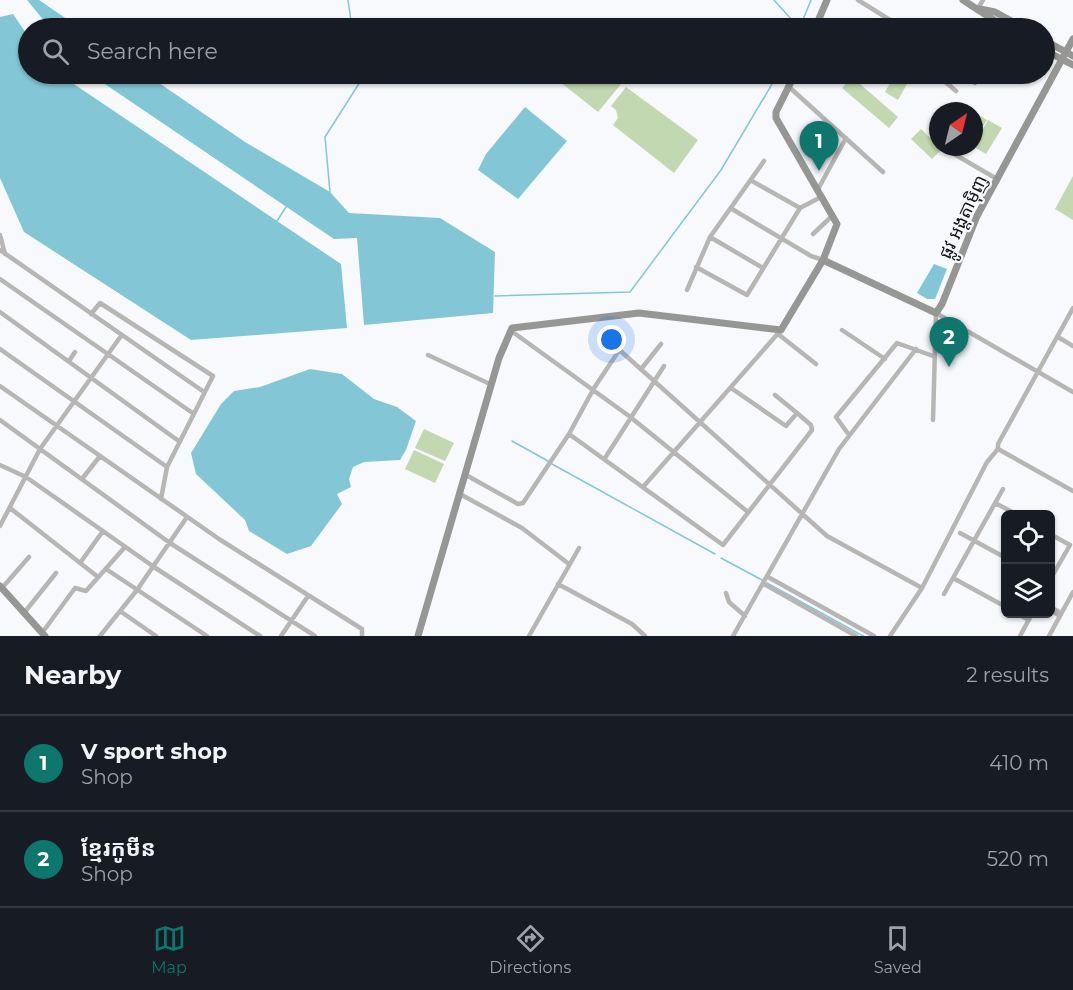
<!DOCTYPE html>
<meta charset="utf-8">
<style>
:root{--surface:#171b24;--page:#242831;--text:#f1f3f6;--muted:#9ea1a6;--line:#363941;--accent:#0f766e}
body{margin:0;font-family:Montserrat,"Noto Sans Khmer",sans-serif;background:var(--page);color:var(--text)}
.controls{position:absolute;right:18px;bottom:18px;display:grid;overflow:hidden;border-radius:9px;box-shadow:0 2px 4px #0004}
.controls button{width:54px;height:54px;display:grid;place-items:center;padding:0;border:0;border-bottom:2px solid var(--line);background:var(--surface);color:var(--text);font:30px sans-serif}
.compass{position:absolute;left:929px;top:102px;width:54px;height:54px;border-radius:50%;background:var(--surface);box-shadow:0 2px 4px #0004;rotate:35deg}
.you{position:absolute;left:612px;top:340px;width:21px;height:21px;margin:-15px;border:4px solid #fff;border-radius:50%;background:#1a73e8;box-shadow:0 0 0 9px #1a73e833}
.badge{display:grid;place-items:center;width:39px;height:39px;border-radius:50%;background:var(--accent);color:#fff;font-size:20px;font-weight:700}
.pin{position:absolute;translate:-50% -50px;filter:drop-shadow(0 2px 3px #0008)}
.pin::after{content:'';position:absolute;top:32px;width:21px;height:18px;background:inherit;clip-path:polygon(0 0,100% 0,50% 100%)}
.list{margin:0;padding:0;list-style:none}
h2{display:flex;justify-content:space-between;align-items:center;height:78px;margin:0;padding:0 24px;font-size:26px}
h2 small{font-size:20px;font-weight:400;color:var(--muted)}
.list li{display:grid;grid-template-columns:39px 1fr auto;gap:18px;align-items:center;box-sizing:border-box;height:96px;padding:0 24px;border-top:2px solid var(--line)}
.list b{display:block;font-size:22px;white-space:nowrap}
.list p{margin:0;font-size:20px;white-space:nowrap;color:var(--muted)}
.list em{font-size:20px;font-style:normal;color:var(--muted)}
.icon{flex:none;width:33px;height:33px;fill:none;stroke:currentColor;stroke-width:2;stroke-linecap:round;stroke-linejoin:round}
.map{position:relative;flex:none;width:1073px;height:636px;overflow:hidden}
.search{position:absolute;background:var(--surface);box-shadow:0 2px 4px #0004;left:18px;right:18px;top:18px;height:66px;display:flex;align-items:center;gap:15px;box-sizing:border-box;padding:0 21px;border-radius:33px;color:var(--muted);font-size:22px}
.sheet{height:270px;background:var(--surface)}
nav{display:flex;justify-content:space-around;align-items:center;box-sizing:border-box;height:84px;border-top:2px solid var(--line);background:var(--surface);font-size:16px;color:var(--muted)}
nav a{display:grid;justify-items:center;gap:3px}
nav .on{color:var(--accent)}
.map>svg:first-child{display:block}
</style>
<div class="map">
<svg width="1073" height="636" viewBox="0 0 1073 636">
<rect width="100%" height="100%" fill="#f7f9fc"/>
<!-- green -->
<path fill="#c1d8b0" d="M 550,74 L 609,74 L 622,83 L 598,112 Z
M 895,74 L 912,75 L 898,100 L 885,92 Z
M 852,77 L 898,117 L 889,128 L 842,88 Z
M 626,87 L 698,140 L 674,173 L 613,125 L 618,118 L 616,110 L 611,106 Z
M 974,112 L 987,120 L 974,141 Z
M 988,120 L 1002,128 L 986,154 L 974,147 L 974,144 Z
M 921,129 L 942,149 L 932,159 L 911,139 Z
M 1073,176 L 1073,220 L 1055,209 Z
M 424,429 L 454,443 L 445,461 L 415,448 Z
M 414,450 L 444,464 L 435,483 L 405,469 Z"/>
<!-- water -->
<path fill="#83c7d6" d="M 27,0 L 39,0 L 80,28 L 50,28 Z
M 13,14 L 28,36 L 28,74 L 59,74 L 341,264 L 347,328 L 191,340 L 24,232 L 0,178 L 0,17 Z
M 90,74 L 146,74 L 245,142 L 330,192 L 349,213 L 440,218 L 495,252 L 493,313 L 364,325 L 357,238 L 334,239 Z
M 525,107 L 567,141 L 518,199 L 478,170 L 486,154 Z
M 934,264 L 947,269 L 935,299 L 927,299 L 917,293 Z
M 310,369 L 342,374 L 374,399 L 397,407 L 416,421 L 406,450 L 400,460 L 364,462 L 353,467 L 349,479 L 351,487 L 337,494 L 342,504 L 311,546 L 287,554 L 249,531 L 245,520 L 196,474 L 191,453 L 221,404 L 234,391 L 260,387 Z"/>
<g fill="none" stroke-linecap="round" stroke-linejoin="round">
<!-- stream -->
<path stroke="#83c7d6" stroke-width="1.5" d="M 348,0 L 352,28
M 774,0 L 799,28
M 800,27 L 811,0
M 330,192 L 325,137 L 360,82 L 359,74
M 277,221 L 286,207
M 495,296 L 630,292 L 721,170 L 778,74
M 512,441 L 548,461
M 552,464 L 715,554
M 721,558 L 762,580
M 767,583 L 863,636"/>
<!-- street -->
<path stroke="#b7b6b5" stroke-width="4.5" d="M 858,0 L 903,28
M 978,8 L 983,0
M 936,74 L 956,91
M 963,74 L 975,83
M 788,86 L 883,172
M 942,147 L 997,179
M 752,181 L 800,208
M 817,191 L 846,138
M 732,209 L 811,256 L 823,260
M 813,234 L 832,216
M 0,235 L 5,254
M 710,237 L 763,268
M 0,250 L 204,392
M 696,267 L 747,295 L 800,208 L 821,197
M 0,279 L 194,414
M 687,290 L 710,237 L 764,161
M 0,312 L 180,442
M 91,314 L 100,303 L 213,376 L 167,467 L 161,499
M 510,330 L 629,416 L 748,512
M 842,330 L 885,359
M 778,334 L 816,364
M 605,337 L 827,536 L 922,588
M 1058,337 L 1073,346
M 0,349 L 167,467
M 428,355 L 492,385
M 69,361 L 75,352
M 642,368 L 661,344
M 0,386 L 219,539 L 362,629 L 362,636
M 731,388 L 786,426 L 797,413 L 775,395
M 0,420 L 170,543 L 315,636
M 933,420 L 936,313 L 1073,392
M 569,434 L 723,545 L 812,430 L 811,425 L 797,413
M 849,435 L 836,417 L 897,343 L 933,356
M 998,449 L 1073,491
M 605,458 L 664,366
M 0,465 L 26,477 L 154,567 L 260,636
M 466,475 L 518,504 L 523,503 L 569,434 L 594,388 L 620,349
M 82,479 L 100,456
M 643,487 L 781,330
M 460,494 L 522,528 L 569,564
M 995,503 L 1016,514
M 10,508 L 98,577
M 0,526 L 40,449 L 121,336
M 960,533 L 1006,558
M 1050,534 L 1070,545 L 1050,580
M 80,563 L 103,531
M 106,569 L 207,636
M 768,577 L 874,636
M 953,578 L 1006,607
M 558,584 L 632,624 L 645,636
M 764,584 L 856,636
M 2,588 L 29,557
M 726,593 L 729,602 L 745,616
M 944,594 L 1003,489
M 1050,607 L 1061,613
M 1050,610 L 1060,616
M 120,611 L 156,636
M 24,613 L 56,573
M 1018,614 L 1029,620
M 42,633 L 75,588 L 86,591 L 125,547
M 100,636 L 137,590 L 187,517
M 281,636 L 308,596
M 529,636 L 579,548
M 733,636 L 839,449 L 916,349
M 890,636 L 922,588 L 987,462 L 998,449 L 998,444 L 1073,308
M 1020,636 L 1032,614
M 1049,636 L 1073,592"/>
<!-- secondary -->
<path stroke="#969694" stroke-width="7" d="M 963,0 L 1006,28
M 980,9 L 995,12 L 1024,28
M 815,28 L 827,0
M 1044,40 L 1073,56
M 1044,50 L 1073,65
M 823,260 L 936,313 L 942,304 L 977,216 L 1073,39
M 0,586 L 45,636
M 418,636 L 499,358 L 512,328 L 639,313 L 781,330 L 823,260 L 837,224 L 776,118 L 776,112 L 795,74"/>
</g>
<g text-anchor="middle" stroke-width="4.5" stroke-linejoin="round" paint-order="stroke">
<!-- street labels -->
<g font-size="18" fill="#161717" stroke="#f7f9fc">
<text transform="translate(963 217) rotate(-65)" y="6">ផ្លូវ អង្តតាម៉ិញ</text>
</g>
</g>
</svg>
<div class="controls">
<button><svg class="icon" aria-label="locate" viewBox="0 0 24 24"><circle cx="12" cy="12" r="6"/><path d="M12 2v4M12 18v4M2 12h4M18 12h4"/></svg></button>
<button><svg class="icon" aria-label="layers" viewBox="0 0 24 24"><path d="M12 4l9 5-9 5-9-5zM3 14l9 5 9-5"/></svg></button>
</div>
<svg class="compass" viewBox="-18 -18 36 36"><path d="M0-13l5 13h-10z" fill="#e53935"/><path d="M0 13l5-13h-10z" fill="#9ea1a6"/></svg>
<div class="you"></div>
<div class="pin badge" style="left:819px;top:171px">1</div>
<div class="pin badge" style="left:949px;top:367px">2</div>
<div class="search"><svg class="icon" aria-label="search" viewBox="0 0 24 24"><circle cx="10" cy="10" r="6"/><path d="M15 15l6 6"/></svg>Search here</div>
</div>
<section class="sheet">
<h2>Nearby<small>2 results</small></h2>
<ul class="list">
<li><span class="badge">1</span><div><b>V sport shop</b><p>Shop</p></div><em>410 m</em></li>
<li><span class="badge">2</span><div><b>ខ្មែរកូមីន</b><p>Shop</p></div><em>520 m</em></li>
</ul>
</section>
<nav>
<a class="on"><svg class="icon" aria-label="map" viewBox="0 0 24 24"><path d="M3 6l6-2 6 2 6-2v14l-6 2-6-2-6 2zM9 4v14M15 6v14"/></svg>Map</a>
<a><svg class="icon" aria-label="directions" viewBox="0 0 24 24"><path d="M12 3l9 9-9 9-9-9zM9 14v-3h6M13 9l2 2-2 2"/></svg>Directions</a>
<a><svg class="icon" aria-label="saved" viewBox="0 0 24 24"><path d="M7 4h10v16l-5-4-5 4z"/></svg>Saved</a>
</nav>
